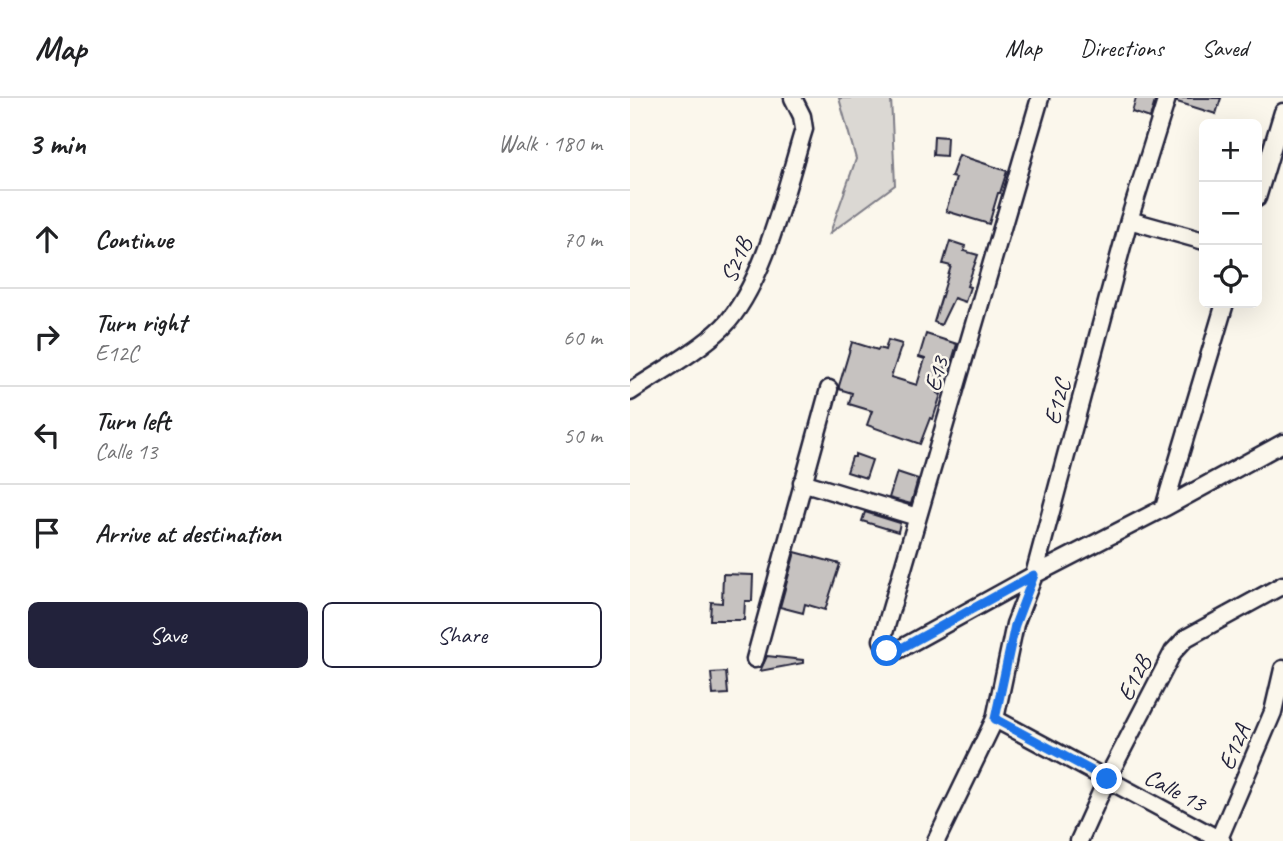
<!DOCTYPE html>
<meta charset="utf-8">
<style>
:root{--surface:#fff;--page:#f6f6f6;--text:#202124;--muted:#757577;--line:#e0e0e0;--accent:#22223b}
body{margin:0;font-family:Caveat,sans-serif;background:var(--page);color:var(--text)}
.controls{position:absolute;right:21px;top:21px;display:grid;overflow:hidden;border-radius:10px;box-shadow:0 7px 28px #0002}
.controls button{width:63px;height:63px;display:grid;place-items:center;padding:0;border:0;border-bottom:2px solid var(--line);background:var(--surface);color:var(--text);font:35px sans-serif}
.stop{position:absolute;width:21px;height:21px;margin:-16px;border:5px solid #1a73e8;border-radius:50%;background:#fff}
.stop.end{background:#1a73e8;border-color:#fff;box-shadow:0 2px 7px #0008}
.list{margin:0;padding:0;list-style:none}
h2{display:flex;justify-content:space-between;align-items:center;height:91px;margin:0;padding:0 28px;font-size:30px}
h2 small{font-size:23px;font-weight:400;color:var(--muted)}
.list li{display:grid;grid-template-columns:46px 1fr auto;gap:21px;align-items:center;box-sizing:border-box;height:98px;padding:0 28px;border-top:2px solid var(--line)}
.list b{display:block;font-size:26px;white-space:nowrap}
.list p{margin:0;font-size:23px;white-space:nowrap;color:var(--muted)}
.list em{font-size:23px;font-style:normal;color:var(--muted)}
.actions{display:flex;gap:14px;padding:21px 28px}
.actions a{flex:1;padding:16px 0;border:2px solid var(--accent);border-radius:10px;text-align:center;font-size:24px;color:var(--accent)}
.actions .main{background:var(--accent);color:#fff}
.icon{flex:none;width:38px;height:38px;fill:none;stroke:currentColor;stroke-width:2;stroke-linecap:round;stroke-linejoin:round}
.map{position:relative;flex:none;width:653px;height:743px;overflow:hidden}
header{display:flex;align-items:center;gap:42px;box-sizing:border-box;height:98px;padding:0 35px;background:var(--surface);border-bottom:2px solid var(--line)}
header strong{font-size:33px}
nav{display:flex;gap:38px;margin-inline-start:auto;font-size:24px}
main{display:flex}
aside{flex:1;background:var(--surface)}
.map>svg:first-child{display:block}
</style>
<header>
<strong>Map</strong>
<nav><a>Map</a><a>Directions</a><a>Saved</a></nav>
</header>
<main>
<aside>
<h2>3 min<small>Walk · 180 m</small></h2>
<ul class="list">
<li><svg class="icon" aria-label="ahead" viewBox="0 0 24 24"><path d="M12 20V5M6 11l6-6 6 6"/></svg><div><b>Continue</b></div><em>70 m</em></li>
<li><svg class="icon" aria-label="right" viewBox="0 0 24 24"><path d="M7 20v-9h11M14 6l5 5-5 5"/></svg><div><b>Turn right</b><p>E12C</p></div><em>60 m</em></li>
<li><svg class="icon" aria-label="left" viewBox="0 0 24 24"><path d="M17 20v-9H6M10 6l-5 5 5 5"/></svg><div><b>Turn left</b><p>Calle 13</p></div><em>50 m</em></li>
<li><svg class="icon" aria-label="arrive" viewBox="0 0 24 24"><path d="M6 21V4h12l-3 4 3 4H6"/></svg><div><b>Arrive at destination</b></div></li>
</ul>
<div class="actions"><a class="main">Save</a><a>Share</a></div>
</aside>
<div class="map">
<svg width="653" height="743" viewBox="0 0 653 743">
<rect width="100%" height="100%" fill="#fbf7ec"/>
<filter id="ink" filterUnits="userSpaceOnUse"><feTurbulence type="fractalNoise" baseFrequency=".0143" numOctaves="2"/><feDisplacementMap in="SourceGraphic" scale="14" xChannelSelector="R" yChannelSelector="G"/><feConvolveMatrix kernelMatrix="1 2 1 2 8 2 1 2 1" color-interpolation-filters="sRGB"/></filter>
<g filter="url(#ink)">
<!-- green -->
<path fill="#dbd8d3" stroke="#7e7d87" stroke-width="2" d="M 209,0 L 261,0 L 265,87 L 200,135 L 226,61 Z"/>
<!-- building -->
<path fill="#c6c2c0" stroke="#22223b" stroke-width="2" d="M 506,0 L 526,0 L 520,20 L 502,14 Z
M 547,0 L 591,0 L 586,16 L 547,4 Z
M 304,38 L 317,39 L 316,58 L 303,57 Z
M 329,57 L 377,73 L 370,95 L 368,95 L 359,126 L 316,113 L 326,80 L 321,79 Z
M 320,143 L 335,148 L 334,153 L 348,157 L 337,188 L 340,189 L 335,204 L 324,200 L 311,227 L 304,224 L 321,168 L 313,166 Z
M 296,236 L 327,246 L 320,269 L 316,268 L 307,295 L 311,296 L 303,321 L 300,320 L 290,346 L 237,327 L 242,313 L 219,306 L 222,295 L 209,291 L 209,288 L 222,244 L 248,252 L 249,250 L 255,252 L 258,242 L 272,246 L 261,279 L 287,287 L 295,261 L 289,259 Z
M 225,356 L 242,362 L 236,380 L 217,374 L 222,359 L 225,359 Z
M 267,374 L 288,381 L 281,406 L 259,400 Z
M 235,414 L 270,425 L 268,434 L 232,423 Z
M 165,454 L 210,466 L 195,512 L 175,506 L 173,515 L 150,509 Z
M 93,476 L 123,477 L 122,503 L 115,503 L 114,522 L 80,522 L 81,504 L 92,505 Z
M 137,558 L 173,562 L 173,565 L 130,573 Z
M 96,574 L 98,596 L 83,597 L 81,575 Z"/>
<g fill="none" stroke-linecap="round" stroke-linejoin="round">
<defs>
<path id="minor" d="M 410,0 L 252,542 L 257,553 L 268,552 L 404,477 L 534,410 L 653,345
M 627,100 L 653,14
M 499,122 L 574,143
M 0,294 C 31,273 66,255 93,229 C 135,186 156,89 174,31 L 172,18 L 163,0
M 172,384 L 287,419
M 534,410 L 595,205
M 125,561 L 199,291
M 365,621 L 592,743
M 306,743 L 365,621 L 385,526 L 404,477 L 499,122 L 537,0
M 449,743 L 477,681 L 543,554 L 556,540 L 653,487
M 588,743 L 643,614 L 653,571"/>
</defs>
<!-- minor casing -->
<use href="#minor" stroke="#22223b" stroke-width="21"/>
<!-- minor -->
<use href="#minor" stroke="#fbf7ec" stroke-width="16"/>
</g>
</g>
<g fill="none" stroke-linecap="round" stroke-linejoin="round" filter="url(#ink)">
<!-- route -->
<path stroke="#1a73e8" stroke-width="9" d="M 257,553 L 268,552 L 404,477 L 385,527 L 365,621 L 477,681"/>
</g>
<g text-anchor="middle" stroke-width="5" stroke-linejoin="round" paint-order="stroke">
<!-- street labels -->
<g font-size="24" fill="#22223b" stroke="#fbf7ec">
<text transform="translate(106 162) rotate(-67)" y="8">S21B</text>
<text transform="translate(306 276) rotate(-74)" y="8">E13</text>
<text transform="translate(427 304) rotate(-75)" y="8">E12C</text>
<text transform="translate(504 580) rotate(-63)" y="8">E12B</text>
<text transform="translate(604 649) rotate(-67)" y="8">E12A</text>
<text transform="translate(545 692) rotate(28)" y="8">Calle 13</text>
</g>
</g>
</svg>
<div class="controls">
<button>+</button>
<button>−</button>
<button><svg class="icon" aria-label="locate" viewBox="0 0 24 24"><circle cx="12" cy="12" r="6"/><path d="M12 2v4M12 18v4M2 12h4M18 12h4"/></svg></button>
</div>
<div class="stop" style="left:257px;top:553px"></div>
<div class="stop end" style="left:477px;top:681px"></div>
</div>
</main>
